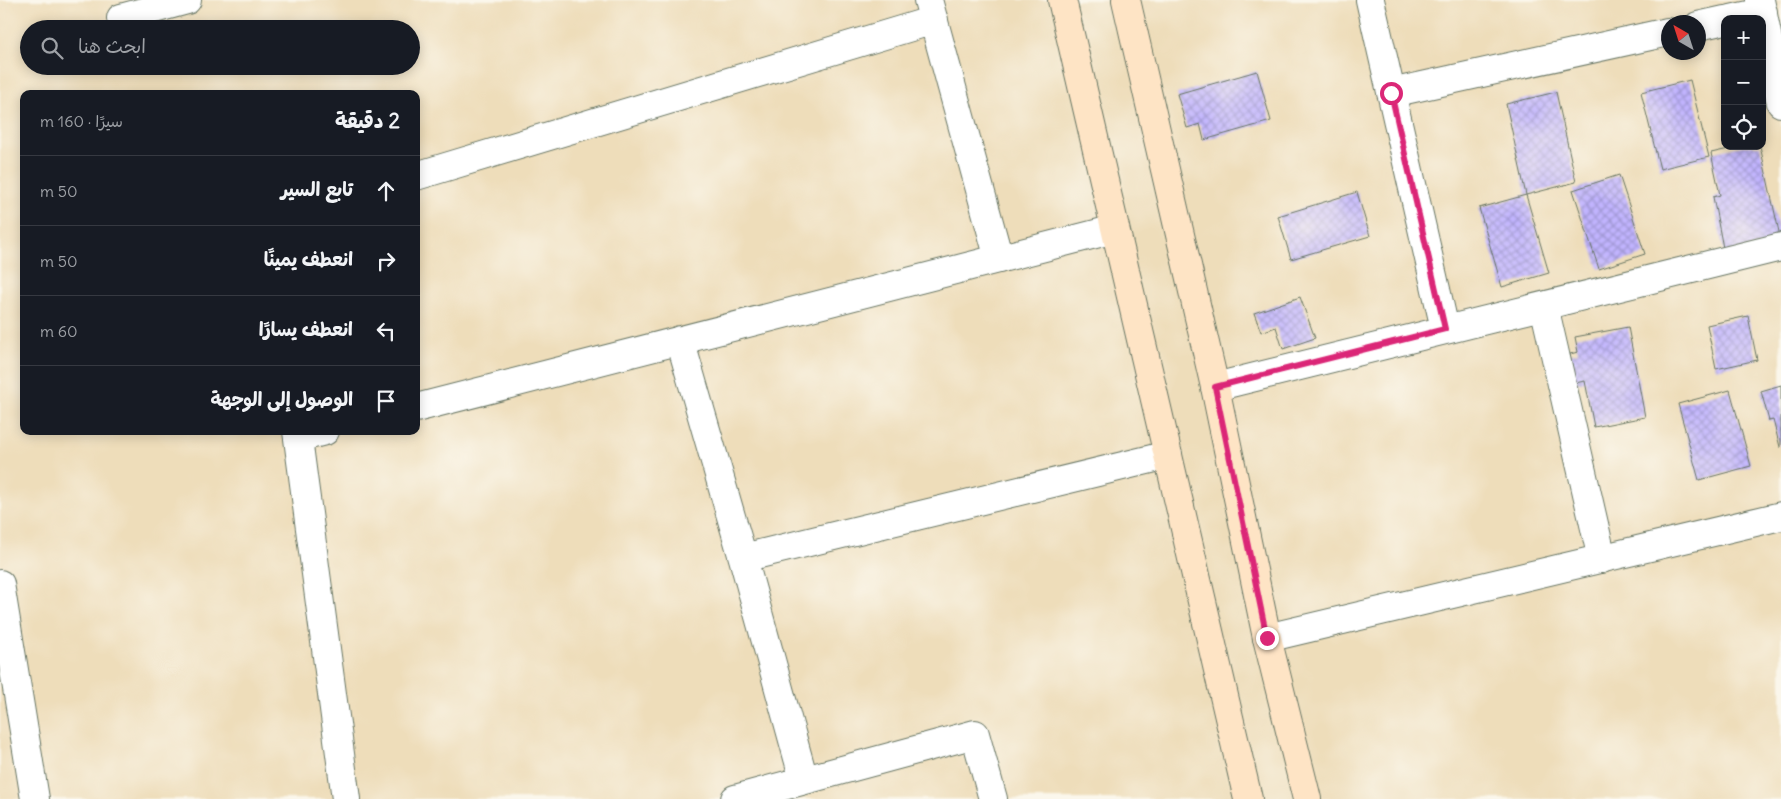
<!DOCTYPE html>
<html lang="ar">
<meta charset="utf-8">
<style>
:root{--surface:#171b24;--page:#20242c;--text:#f1f3f6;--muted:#9ea1a6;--line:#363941}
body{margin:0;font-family:Delius,"Playpen Sans Arabic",sans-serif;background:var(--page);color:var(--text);direction:rtl}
.controls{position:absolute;right:15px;top:15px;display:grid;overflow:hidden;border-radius:10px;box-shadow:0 2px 12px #0003}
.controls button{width:45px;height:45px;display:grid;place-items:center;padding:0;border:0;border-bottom:1px solid var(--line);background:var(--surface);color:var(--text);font:25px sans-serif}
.compass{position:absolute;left:1661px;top:15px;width:45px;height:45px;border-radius:50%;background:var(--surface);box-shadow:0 2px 12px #0003;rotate:321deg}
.stop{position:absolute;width:15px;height:15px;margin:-11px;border:4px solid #db2777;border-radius:50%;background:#fff}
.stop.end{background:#db2777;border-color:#fff;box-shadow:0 1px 5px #0008}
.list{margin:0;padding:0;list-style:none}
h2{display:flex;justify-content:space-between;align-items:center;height:65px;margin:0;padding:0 20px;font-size:21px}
h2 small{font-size:16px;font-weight:400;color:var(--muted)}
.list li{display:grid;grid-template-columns:32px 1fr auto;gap:15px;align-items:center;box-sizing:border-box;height:70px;padding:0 20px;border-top:1px solid var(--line)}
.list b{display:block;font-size:19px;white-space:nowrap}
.list em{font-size:16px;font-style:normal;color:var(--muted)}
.icon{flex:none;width:28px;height:28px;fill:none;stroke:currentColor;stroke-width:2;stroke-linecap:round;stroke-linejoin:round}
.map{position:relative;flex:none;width:1781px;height:799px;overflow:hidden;direction:ltr}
.search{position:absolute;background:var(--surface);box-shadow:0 2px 12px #0003;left:20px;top:20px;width:400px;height:55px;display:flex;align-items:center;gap:12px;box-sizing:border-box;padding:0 18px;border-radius:28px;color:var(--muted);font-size:19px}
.panel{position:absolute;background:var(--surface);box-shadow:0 2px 12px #0003;left:20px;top:90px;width:400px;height:345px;border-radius:10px;direction:rtl}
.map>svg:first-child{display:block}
</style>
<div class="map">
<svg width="1781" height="799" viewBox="0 0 1781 799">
<defs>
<pattern id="building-cross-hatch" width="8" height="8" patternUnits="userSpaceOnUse" patternTransform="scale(1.25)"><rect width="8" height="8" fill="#c1b4fe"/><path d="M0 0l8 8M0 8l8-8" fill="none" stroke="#9c94ce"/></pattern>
</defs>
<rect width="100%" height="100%" fill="#fbf7ec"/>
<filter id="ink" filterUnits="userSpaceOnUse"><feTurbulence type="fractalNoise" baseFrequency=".02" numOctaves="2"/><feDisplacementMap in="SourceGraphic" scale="10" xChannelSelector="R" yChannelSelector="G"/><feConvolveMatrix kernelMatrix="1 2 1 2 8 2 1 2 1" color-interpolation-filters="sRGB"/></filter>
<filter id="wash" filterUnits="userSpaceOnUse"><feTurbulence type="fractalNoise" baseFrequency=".0096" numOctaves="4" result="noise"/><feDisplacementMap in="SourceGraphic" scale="20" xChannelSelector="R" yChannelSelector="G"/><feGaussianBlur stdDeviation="1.12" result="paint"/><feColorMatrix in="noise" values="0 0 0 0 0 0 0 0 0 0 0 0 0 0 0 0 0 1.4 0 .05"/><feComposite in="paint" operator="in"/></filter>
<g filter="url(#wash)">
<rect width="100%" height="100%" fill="#eeddba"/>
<g id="blocks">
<!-- building -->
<path fill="url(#building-cross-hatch)" d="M 1257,71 L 1271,121 L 1204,140 L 1200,124 L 1187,128 L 1177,94 Z
M 1690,80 L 1709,157 L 1660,169 L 1641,92 Z
M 1556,92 L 1576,182 L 1526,195 L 1549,273 L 1502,287 L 1479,208 L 1526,195 L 1506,104 Z
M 1742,146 L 1760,146 L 1781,241 L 1724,253 L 1713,197 L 1720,195 L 1711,153 Z
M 1619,175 L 1645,254 L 1599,269 L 1573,190 Z
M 1357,192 L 1370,236 L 1291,259 L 1278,216 Z
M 1300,297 L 1315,338 L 1283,349 L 1276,327 L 1261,332 L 1254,313 Z
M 1748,316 L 1757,360 L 1716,369 L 1707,325 Z
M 1628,327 L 1645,417 L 1594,427 L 1585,381 L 1575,383 L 1570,354 L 1578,352 L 1575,337 Z
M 1781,385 L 1781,447 L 1780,447 L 1773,420 L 1769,421 L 1761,391 Z
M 1730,390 L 1751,466 L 1699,480 L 1678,404 Z"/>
</g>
</g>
<g filter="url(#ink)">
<use href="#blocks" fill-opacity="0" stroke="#677563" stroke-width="1"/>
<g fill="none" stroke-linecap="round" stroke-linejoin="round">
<defs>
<path id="street" d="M 928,0 L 999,259
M 1370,0 L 1445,329
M 1760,0 L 1781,103
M 121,18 L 187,0
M 1731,19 L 1763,12
M 1698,26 L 1725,20
M 1391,93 L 1668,32
M 416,176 L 934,20
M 1544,306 L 1602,559
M 680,340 L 743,558 L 804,780
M 1215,387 L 1781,247
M 416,408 L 1115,229
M 297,431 L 346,799
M 298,438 L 325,431
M 743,558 L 1168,455
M 0,584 L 35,799
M 1267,638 L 1781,516
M 735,799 L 975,734 L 993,799"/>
<path id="secondary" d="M 1062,0 L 1248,799
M 1126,0 L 1215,387 L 1267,638 L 1307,799"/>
</defs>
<!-- street casing -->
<use href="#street" stroke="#677563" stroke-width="30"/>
<!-- secondary casing -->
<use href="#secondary" stroke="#677563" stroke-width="30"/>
<!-- street -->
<use href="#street" stroke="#fff" stroke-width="28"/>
<!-- secondary -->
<use href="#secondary" stroke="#fee4c5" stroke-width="28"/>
</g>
</g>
<g fill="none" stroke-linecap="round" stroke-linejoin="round" filter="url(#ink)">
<!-- route -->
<path stroke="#db2777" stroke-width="6" d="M 1267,638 L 1215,387 L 1445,329 L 1391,93"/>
</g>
</svg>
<div class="controls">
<button>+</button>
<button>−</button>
<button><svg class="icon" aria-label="locate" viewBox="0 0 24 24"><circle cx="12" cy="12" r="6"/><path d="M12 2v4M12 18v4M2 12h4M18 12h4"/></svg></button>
</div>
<svg class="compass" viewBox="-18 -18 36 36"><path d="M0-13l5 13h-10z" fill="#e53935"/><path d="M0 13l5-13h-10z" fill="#9ea1a6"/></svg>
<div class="stop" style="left:1391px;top:93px"></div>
<div class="stop end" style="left:1267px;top:638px"></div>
<div class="search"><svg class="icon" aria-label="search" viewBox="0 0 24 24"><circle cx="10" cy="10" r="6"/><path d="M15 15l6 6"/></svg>ابحث هنا</div>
<section class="panel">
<h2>2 دقيقة<small>سيرًا · 160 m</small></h2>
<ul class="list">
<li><svg class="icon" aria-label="ahead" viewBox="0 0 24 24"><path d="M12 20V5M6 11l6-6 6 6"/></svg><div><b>تابع السير</b></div><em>50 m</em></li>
<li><svg class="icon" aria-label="right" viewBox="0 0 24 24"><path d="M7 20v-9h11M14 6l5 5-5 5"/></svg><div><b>انعطف يمينًا</b></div><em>50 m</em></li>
<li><svg class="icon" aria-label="left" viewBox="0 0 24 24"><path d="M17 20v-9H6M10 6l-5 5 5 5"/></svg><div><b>انعطف يسارًا</b></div><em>60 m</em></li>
<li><svg class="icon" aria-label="arrive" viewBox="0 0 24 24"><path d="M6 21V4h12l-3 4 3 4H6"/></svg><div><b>الوصول إلى الوجهة</b></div></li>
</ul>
</section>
</div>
